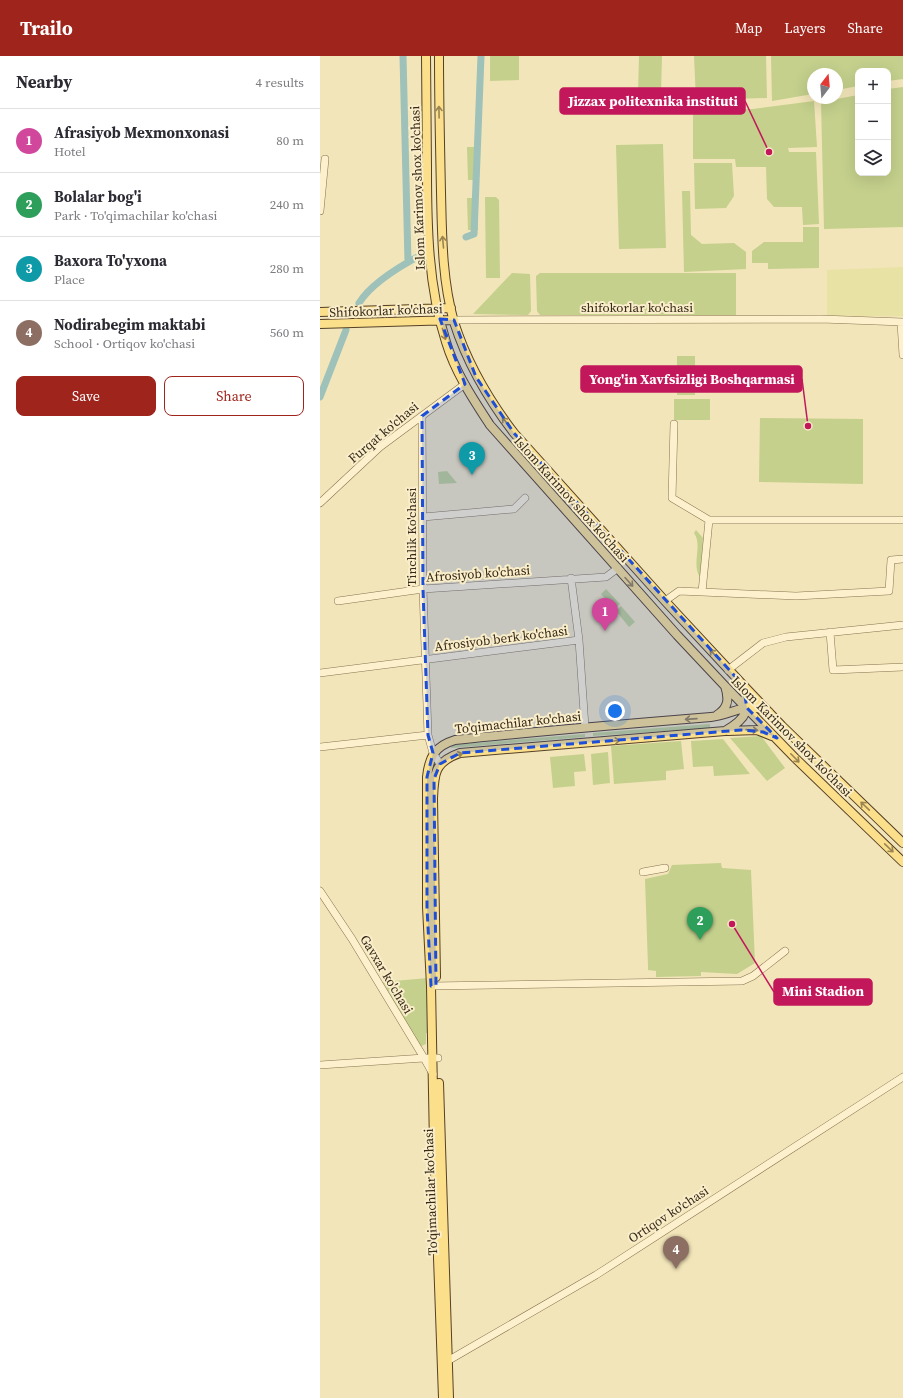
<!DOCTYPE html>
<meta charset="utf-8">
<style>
:root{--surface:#fff;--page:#f7f7f7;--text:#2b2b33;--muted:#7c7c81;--line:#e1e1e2;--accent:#9e241c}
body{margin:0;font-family:"Source Serif 4",serif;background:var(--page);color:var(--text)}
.controls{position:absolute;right:12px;top:12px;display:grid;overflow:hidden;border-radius:8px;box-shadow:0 4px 16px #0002}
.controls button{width:36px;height:36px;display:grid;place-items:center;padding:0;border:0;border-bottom:1px solid var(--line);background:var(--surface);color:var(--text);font:20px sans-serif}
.compass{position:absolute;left:487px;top:12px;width:36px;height:36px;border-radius:50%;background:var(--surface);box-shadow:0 4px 16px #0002;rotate:16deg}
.you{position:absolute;left:295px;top:655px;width:14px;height:14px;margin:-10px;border:3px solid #fff;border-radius:50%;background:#1a73e8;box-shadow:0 0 0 6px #1a73e833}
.badge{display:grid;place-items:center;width:26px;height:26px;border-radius:50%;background:var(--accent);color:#fff;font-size:13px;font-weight:700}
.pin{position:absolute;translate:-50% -33px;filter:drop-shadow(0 1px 2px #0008)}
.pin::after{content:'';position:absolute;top:21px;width:14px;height:12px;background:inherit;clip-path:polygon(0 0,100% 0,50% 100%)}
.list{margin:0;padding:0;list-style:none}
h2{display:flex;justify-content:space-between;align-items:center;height:52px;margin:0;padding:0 16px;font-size:17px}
h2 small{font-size:13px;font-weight:400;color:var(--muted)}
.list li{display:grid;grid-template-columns:26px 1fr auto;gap:12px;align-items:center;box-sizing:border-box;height:64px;padding:0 16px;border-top:1px solid var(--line)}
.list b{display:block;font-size:15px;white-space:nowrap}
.list p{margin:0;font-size:13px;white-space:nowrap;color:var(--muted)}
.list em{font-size:13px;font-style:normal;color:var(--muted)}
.actions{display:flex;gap:8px;padding:12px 16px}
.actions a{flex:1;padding:9px 0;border:1px solid var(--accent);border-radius:8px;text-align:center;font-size:14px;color:var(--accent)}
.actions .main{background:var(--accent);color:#fff}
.icon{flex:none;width:22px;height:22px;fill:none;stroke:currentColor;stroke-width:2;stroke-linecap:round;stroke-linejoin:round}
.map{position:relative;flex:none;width:583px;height:1342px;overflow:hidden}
header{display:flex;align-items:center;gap:24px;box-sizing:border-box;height:56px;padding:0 20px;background:var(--accent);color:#fff}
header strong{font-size:19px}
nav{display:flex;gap:22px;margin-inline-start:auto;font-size:14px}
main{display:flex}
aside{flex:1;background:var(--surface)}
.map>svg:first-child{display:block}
</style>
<header>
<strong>Trailo</strong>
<nav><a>Map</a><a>Layers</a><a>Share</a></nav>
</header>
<main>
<aside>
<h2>Nearby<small>4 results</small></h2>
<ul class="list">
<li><span class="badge" style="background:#d1479c">1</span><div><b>Afrasiyob Mexmonxonasi</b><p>Hotel</p></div><em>80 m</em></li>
<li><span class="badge" style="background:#2e9e5b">2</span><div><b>Bolalar bog'i</b><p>Park · To'qimachilar ko'chasi</p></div><em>240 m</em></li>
<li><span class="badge" style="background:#0f9aa8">3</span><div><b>Baxora To'yxona</b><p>Place</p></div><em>280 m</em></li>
<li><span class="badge" style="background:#8d6e63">4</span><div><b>Nodirabegim maktabi</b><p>School · Ortiqov ko'chasi</p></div><em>560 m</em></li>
</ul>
<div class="actions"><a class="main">Save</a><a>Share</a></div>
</aside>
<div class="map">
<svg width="583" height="1342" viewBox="0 0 583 1342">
<rect width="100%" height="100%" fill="#f2e5b9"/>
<!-- farmland -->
<path fill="#e8e2a5" d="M 583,211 L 583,260 L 507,261 L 507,214 Z"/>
<!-- green -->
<path fill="#c4d08c" d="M 170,0 L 199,0 L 199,24 L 170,25 Z
M 319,0 L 342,0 L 341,38 L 318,38 Z
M 374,0 L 446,0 L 447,42 L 376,44 Z
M 451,0 L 583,0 L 583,23 L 568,25 L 568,15 L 538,15 L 538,30 L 517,34 L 517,18 L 493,18 L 493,38 L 452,45 Z
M 583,31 L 583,171 L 504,173 L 501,46 L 538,39 L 538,117 L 568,117 L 568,33 Z
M 494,45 L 497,91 L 468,92 L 469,96 L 496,96 L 499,168 L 483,169 L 482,151 L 454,151 L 447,143 L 446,111 L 416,111 L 415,103 L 373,103 L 373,54 L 433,53 Z
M 343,88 L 346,192 L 299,193 L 296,89 Z
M 147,91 L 158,91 L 158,124 L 148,124 Z
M 374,107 L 412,107 L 414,140 L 406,152 L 375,153 Z
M 362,135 L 370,135 L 371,179 L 382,188 L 414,187 L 426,196 L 426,213 L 364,216 Z
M 165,141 L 176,141 L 179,144 L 180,222 L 166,222 Z
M 147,142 L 158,142 L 158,174 L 148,174 Z
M 483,171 L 499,171 L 499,212 L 448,213 L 448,207 L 432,207 L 432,195 L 444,186 L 483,186 Z
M 192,217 L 210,218 L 211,255 L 208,259 L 153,258 Z
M 220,217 L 416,217 L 416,259 L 220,259 L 217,255 L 216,220 Z
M 357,300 L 375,300 L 375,339 L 357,339 Z
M 354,343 L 390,343 L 390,364 L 354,364 Z
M 440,362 L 543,363 L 543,428 L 439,426 Z
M 127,415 L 137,427 L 119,428 L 118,416 Z
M 376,474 L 383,482 L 380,521 C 371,508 383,490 374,477 Z
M 286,533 L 300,548 L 294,553 L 281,538 Z
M 301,550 L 315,566 L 309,571 L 296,555 Z
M 390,668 L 390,672 L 273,680 L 273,677 Z
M 265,678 L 265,681 L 131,692 L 131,689 Z
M 441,680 L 465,712 L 447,725 L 410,682 Z
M 403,683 L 430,718 L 394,720 L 393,710 L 373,711 L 371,685 Z
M 361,685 L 364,713 L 346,715 L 346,724 L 294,728 L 291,690 Z
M 288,696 L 290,727 L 273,729 L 271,698 Z
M 264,698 L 266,715 L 254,716 L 255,730 L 233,732 L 230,701 Z
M 401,807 L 402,812 L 431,814 L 435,907 L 417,918 L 381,916 L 381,920 L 336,921 L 336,915 L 328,914 L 328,910 L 325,823 L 348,818 L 352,809 Z
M 108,922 L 110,977 L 106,977 L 106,988 L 99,991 L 63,926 Z"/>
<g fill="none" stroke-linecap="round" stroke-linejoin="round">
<!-- canal -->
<path stroke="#9ec1b9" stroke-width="7" d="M 83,0 L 88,206
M 146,181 L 154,178 L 161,0
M 39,247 C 51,228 82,209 103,198
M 0,341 L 26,274"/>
<defs>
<path id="minor" d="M 0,155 L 5,103
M 134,264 L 501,263 L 583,266
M 581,266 L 583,299
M 102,360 L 103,533 L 108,679 L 113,697 L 120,708
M 354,368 L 352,442 L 389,464
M 0,447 L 60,391 L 145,328
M 103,461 L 194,453 L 205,442
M 251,522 L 259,584 L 265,671
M 382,536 L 476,540 L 569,535 L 571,504 L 583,503
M 18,545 L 103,533 L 286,521 L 298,512
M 345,545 L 359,535 L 382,536 L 389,464 L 583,464
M 510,576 L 513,614 L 583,611
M 408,614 L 443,587 L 466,581 L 583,569
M 0,617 L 259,584
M 0,691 L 108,679
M 323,816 L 345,812
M 0,835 L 32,883 L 104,1002 L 118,1002
M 111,930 L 422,925 L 433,920 L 465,895
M 0,1009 L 104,1002 L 113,1018
M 124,1307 L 276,1219 L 583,1021"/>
<path id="major" d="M 106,0 C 106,37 107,75 107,112 C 107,171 108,230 126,286 C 135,316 153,343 170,369 L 357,579 L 404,629 L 475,702 L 583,806
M 119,0 C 119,45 120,91 121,136 C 122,179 122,224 134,266 C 147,307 168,343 194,377 L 345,545 L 423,629 L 462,670 L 583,787
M 0,256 L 131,252
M 0,268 L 134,264
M 397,659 C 409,652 409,642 405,630
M 408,675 L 437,674 L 452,680
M 116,921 L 113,743 C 114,718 114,706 140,697 L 405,675 C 428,662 430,654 423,629
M 119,1027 L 129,1342
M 123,1342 L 114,1089 L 111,930 L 107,851 L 107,721 C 109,701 115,690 135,684 C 220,675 305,668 391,661 C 412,659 428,644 449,656"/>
</defs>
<!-- minor casing -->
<use href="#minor" stroke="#897352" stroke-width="8"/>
<!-- major casing -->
<use href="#major" stroke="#564027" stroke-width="10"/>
<!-- minor -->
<use href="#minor" stroke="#fcf1cc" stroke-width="7"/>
<!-- major -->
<use href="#major" stroke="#fbdf8b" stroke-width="8"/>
</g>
<!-- one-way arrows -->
<defs><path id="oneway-shaft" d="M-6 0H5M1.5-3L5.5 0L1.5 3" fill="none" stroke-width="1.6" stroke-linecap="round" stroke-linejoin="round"/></defs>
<g stroke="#998452">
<use href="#oneway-shaft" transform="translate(119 56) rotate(-91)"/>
<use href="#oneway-shaft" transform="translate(123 186) rotate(-95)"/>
<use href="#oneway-shaft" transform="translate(124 278) rotate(74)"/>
<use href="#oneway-shaft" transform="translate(186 366) rotate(-128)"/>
<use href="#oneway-shaft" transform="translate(309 526) rotate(48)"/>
<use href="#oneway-shaft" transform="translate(394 598) rotate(-133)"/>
<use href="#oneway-shaft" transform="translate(371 663) rotate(176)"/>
<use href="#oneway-shaft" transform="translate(432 674) rotate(4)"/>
<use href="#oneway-shaft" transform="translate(294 685) rotate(-5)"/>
<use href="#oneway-shaft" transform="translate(137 699) rotate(-16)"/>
<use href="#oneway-shaft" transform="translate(475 702) rotate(45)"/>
<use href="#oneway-shaft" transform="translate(545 750) rotate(-136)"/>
<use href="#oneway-shaft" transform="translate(569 792) rotate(44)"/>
</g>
<!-- marked area -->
<path fill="#1d4ed8" fill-opacity="0.2" stroke="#1d4ed8" stroke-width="3" stroke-dasharray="8 5" stroke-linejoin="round" d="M 120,263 L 134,264 L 156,321 L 194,377 L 423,629 L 427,652 L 457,682 L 443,676 L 421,674 L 140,697 L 120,708 L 114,723 L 116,929 L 111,930 L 107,851 L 107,721 L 113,697 L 108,679 L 103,533 L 102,360 L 145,328 Z"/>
<g text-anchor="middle" stroke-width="4" stroke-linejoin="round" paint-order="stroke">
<!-- street labels -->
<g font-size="13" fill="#372919" stroke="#f9eec9">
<text transform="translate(97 132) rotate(-92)" y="5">Islom Karimov shox ko'chasi</text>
<text x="317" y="256">shifokorlar ko'chasi</text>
<text transform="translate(66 254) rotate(-2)" y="5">Shifokorlar ko'chasi</text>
<text transform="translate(63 376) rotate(-40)" y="5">Furqat ko'chasi</text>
<text transform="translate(252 443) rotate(48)" y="5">Islom Karimov shox ko'chasi</text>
<text transform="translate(91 481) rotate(-90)" y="5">Tinchlik Ko'chasi</text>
<text transform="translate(158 517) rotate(-4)" y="5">Afrosiyob ko'chasi</text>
<text transform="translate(181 582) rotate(-7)" y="5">Afrosiyob berk ko'chasi</text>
<text transform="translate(198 666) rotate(-6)" y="5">To'qimachilar ko'chasi</text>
<text transform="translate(472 680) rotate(45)" y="5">Islom Karimov shox ko'chasi</text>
<text transform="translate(67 918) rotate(59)" y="5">Gavxar ko'chasi</text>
<text transform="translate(110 1136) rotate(-92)" y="5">To'qimachilar ko'chasi</text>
<text transform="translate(348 1158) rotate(-33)" y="5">Ortiqov ko'chasi</text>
</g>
</g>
<!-- callouts -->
<path fill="none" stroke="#c2185b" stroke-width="1.5" d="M449 96L425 45M488 370L482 323M412 868L454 936"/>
<g fill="#c2185b" stroke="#f9eec9" stroke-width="1.5">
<circle cx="449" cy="96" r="4"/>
<circle cx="488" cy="370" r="4"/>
<circle cx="412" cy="868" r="4"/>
</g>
<g fill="#c2185b" stroke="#c2185b" stroke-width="1.5">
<rect x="240" y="32" width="185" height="26" rx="4"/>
<rect x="261" y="310" width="221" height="26" rx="4"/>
<rect x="454" y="923" width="98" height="26" rx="4"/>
</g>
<g font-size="14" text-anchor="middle" font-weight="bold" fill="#fff">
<text x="333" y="50">Jizzax politexnika instituti</text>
<text x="372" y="328">Yong'in Xavfsizligi Boshqarmasi</text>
<text x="503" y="940">Mini Stadion</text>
</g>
</svg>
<div class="controls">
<button>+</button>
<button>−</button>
<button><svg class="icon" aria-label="layers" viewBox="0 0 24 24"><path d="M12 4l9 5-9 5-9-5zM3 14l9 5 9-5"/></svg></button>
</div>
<svg class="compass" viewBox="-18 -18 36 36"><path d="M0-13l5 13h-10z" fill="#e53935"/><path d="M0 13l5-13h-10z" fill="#7c7c81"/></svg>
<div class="you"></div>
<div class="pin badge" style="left:285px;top:575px;background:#d1479c">1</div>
<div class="pin badge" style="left:380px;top:884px;background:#2e9e5b">2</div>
<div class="pin badge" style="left:152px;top:419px;background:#0f9aa8">3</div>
<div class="pin badge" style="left:356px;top:1213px;background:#8d6e63">4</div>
</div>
</main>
